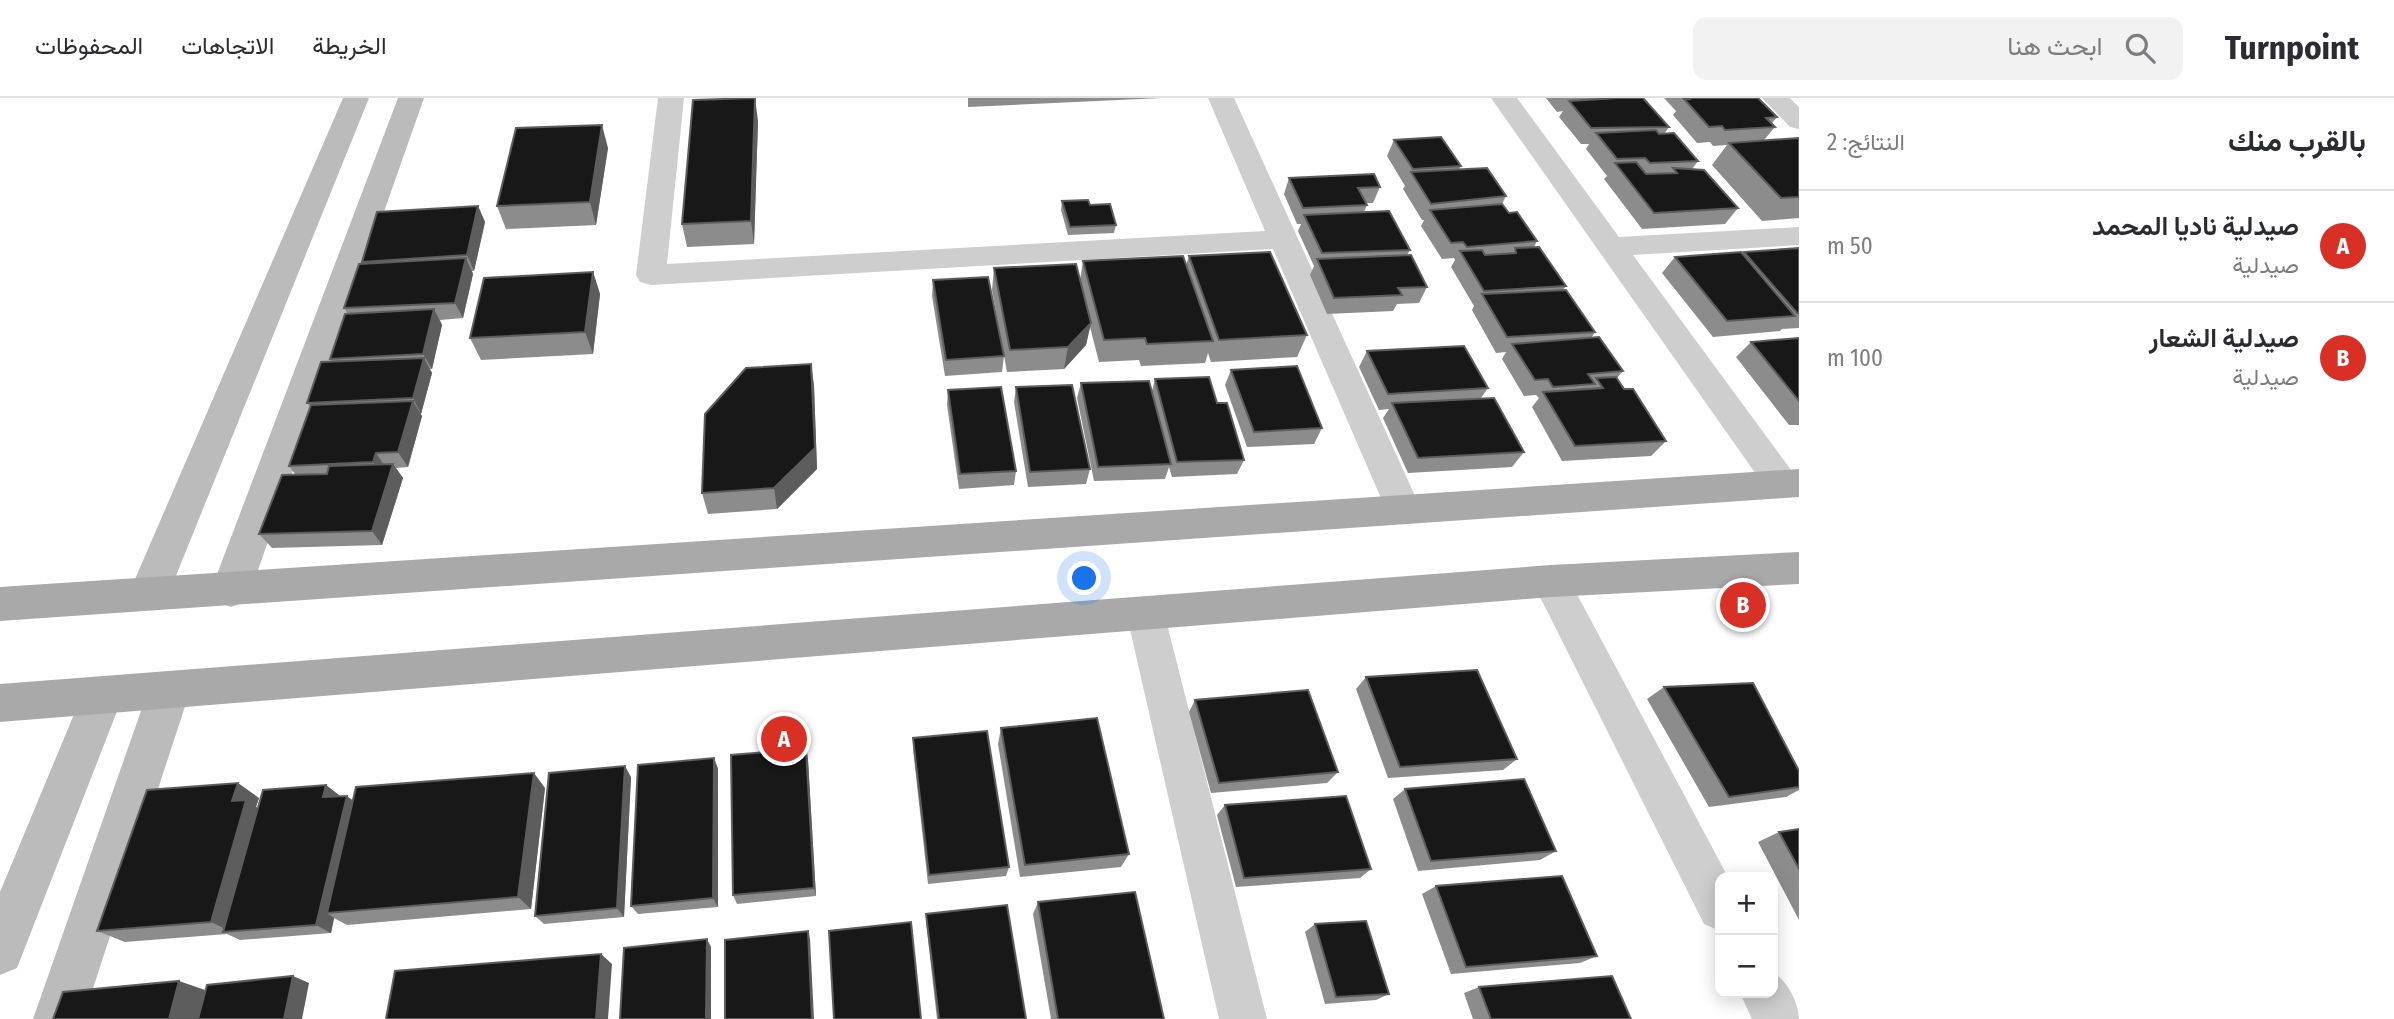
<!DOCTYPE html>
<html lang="ar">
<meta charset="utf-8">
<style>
:root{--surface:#fff;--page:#f2f2f3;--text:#2b2b33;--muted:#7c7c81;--line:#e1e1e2;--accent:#d93025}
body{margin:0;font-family:"Fira Sans Condensed",Vazirmatn,sans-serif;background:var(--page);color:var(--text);direction:rtl}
.controls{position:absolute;right:21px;bottom:21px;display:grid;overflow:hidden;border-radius:14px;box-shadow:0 4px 18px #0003}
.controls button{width:63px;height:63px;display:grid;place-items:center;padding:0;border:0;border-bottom:2px solid var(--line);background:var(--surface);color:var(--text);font:35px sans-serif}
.you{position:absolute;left:1085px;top:481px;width:24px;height:24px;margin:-18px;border:5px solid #fff;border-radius:50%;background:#1a73e8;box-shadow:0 0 0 10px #1a73e833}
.badge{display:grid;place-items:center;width:46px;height:46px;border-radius:50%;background:var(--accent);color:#fff;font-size:23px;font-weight:700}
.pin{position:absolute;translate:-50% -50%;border:4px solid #fff;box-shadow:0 2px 7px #0006}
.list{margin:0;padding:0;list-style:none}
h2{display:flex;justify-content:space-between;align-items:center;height:91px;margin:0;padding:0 28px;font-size:30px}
h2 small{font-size:23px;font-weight:400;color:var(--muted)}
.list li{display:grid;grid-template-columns:46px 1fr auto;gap:21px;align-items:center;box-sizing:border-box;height:112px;padding:0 28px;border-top:2px solid var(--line)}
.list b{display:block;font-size:26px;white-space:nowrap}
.list p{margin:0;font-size:23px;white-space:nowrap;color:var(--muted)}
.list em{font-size:23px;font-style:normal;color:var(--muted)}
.icon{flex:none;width:38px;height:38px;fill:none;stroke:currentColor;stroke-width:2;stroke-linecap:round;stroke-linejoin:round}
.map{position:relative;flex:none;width:1799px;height:921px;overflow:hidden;direction:ltr}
header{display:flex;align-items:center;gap:42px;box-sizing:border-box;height:98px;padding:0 35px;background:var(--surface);border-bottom:2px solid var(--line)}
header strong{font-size:33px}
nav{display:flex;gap:38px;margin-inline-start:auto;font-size:24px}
.search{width:490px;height:63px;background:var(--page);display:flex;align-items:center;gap:18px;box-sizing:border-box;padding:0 24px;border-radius:14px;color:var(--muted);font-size:26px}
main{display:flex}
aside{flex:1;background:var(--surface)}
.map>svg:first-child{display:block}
</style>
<header>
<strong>Turnpoint</strong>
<div class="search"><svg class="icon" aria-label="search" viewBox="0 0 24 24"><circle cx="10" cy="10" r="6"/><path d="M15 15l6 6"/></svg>ابحث هنا</div>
<nav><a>الخريطة</a><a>الاتجاهات</a><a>المحفوظات</a></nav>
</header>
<main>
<aside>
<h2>بالقرب منك<small>النتائج: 2</small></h2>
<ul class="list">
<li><span class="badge">A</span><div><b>صيدلية ناديا المحمد</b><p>صيدلية</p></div><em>50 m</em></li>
<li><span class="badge">B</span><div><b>صيدلية الشعار</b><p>صيدلية</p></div><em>100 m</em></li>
</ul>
</aside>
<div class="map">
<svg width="1799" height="921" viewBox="0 0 1799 921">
<rect width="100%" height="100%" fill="#fff"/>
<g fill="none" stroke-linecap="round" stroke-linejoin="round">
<!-- street -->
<path fill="#cecece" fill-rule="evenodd" d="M 658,0 L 684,0 L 667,166 L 1265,133 L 1208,0 L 1234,0 L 1421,411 L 1416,421 L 1403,425 L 1390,421 L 1273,151 L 651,187 L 640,184 L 636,177 Z
M 1491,0 L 1517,0 L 1619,139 L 1799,129 L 1799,147 L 1633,157 L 1794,376 L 1799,385 L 1794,396 L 1782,400 L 1770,396 Z
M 1762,0 L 1790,0 L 1799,9 L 1799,31 L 1790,29 Z
M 1551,467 L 1564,472 L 1728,779 L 1720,779 L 1720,833 L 1704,826 L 1532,483 L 1538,472 Z
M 1145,498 L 1158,502 L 1164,514 L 1267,921 L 1219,921 L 1126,514 L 1132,502 Z
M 1773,875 C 1787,881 1799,906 1799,921 L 1752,921 L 1740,895 L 1773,895 Z"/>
<!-- secondary -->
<path fill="#bbb" fill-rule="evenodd" d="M 343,0 L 369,0 L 169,495 L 163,507 L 149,512 L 135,507 L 129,495 Z
M 398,0 L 424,0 L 251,492 L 245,504 L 231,509 L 217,504 L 211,492 Z
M 169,574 L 184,580 L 190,593 L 83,921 L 33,921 L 148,593 L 154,580 Z
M 102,579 L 117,585 L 123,598 L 17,870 L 0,877 L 0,794 L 87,585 Z"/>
<!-- primary -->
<path fill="#a9a9a9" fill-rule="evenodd" d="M 1799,371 L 1799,399 L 0,523 L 0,489 Z
M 1799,454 L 1799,486 L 1551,499 L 0,624 L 0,586 L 1551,467 Z"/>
</g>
<!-- wall -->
<path fill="#8c8c8c" d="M 968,0 L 1161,0 L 968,9 Z
M 1546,0 L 1643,0 L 1669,29 L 1664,36 L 1698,63 L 1692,71 L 1738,110 L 1725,126 L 1642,131 L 1604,81 L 1607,78 L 1586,51 L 1589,46 L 1581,46 L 1559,19 L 1563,13 L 1557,14 Z
M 1664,0 L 1758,0 L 1777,19 L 1772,25 L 1775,29 L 1764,42 L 1799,40 L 1799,120 L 1762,123 L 1712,67 L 1727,47 L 1713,48 L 1710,44 L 1697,45 L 1673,17 L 1676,13 Z
M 758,23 L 754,146 L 687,149 L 682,126 Z
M 1394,42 L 1461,68 L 1459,71 L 1506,98 L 1502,106 L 1509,115 L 1537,143 L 1534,149 L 1566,188 L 1563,192 L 1595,234 L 1591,240 L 1623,273 L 1617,280 L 1624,291 L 1666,343 L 1651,358 L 1562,363 L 1532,309 L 1539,300 L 1536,297 L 1524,298 L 1502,261 L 1506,254 L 1496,255 L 1472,212 L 1474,208 L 1451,169 L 1455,162 L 1454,160 L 1442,161 L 1421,128 L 1424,122 L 1422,122 L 1403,91 L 1405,88 L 1387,58 Z
M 608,50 L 596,127 L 506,131 L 497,108 Z
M 1289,80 L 1380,89 L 1373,105 L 1366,105 L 1367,107 L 1364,114 L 1410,152 L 1407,157 L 1427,189 L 1419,205 L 1397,206 L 1393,213 L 1327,216 L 1310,177 L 1314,168 L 1298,133 L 1301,126 L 1297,126 L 1284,96 Z
M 1062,103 L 1090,107 L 1116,127 L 1114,135 L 1068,137 L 1061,112 Z
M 478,108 L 485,124 L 474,173 L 472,173 L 473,176 L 463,220 L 440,222 L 442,227 L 432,271 L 430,271 L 432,275 L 421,316 L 420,316 L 422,318 L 408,369 L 396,370 L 403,380 L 382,447 L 272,450 L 259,436 L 295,376 L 289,368 L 310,309 L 307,305 L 332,264 L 330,261 L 348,216 L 344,210 L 363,165 L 362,164 Z
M 1799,150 L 1799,230 L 1782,231 L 1780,233 L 1713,239 L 1662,175 L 1675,159 L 1742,156 L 1744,154 Z
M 1189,158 L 1307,237 L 1297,259 L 1211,264 L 1208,255 L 1205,265 L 1141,268 L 1139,262 L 1099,264 L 1090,229 L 1086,247 L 1064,271 L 1007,274 L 992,192 L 994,170 L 1080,182 L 1083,163 L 1186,167 Z
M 593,174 L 600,196 L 593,256 L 481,262 L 470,240 Z
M 933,182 L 1004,258 L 1002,274 L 945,278 L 932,198 Z
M 1799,240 L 1799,327 L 1789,327 L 1736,259 L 1751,244 Z
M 1367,253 L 1488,290 L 1481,300 L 1524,354 L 1512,369 L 1408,375 L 1383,320 L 1389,311 L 1379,312 L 1359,269 Z
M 811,266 L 814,288 L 817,371 L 777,411 L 708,416 L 702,395 Z
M 1231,272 L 1322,330 L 1314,346 L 1247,349 L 1225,287 Z
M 1155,281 L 1217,305 L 1244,362 L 1237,376 L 1172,379 L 1169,369 L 1165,381 L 1094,383 L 1077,300 L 1081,285 L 1152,293 Z
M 1016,289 L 1090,371 L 1086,386 L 1028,389 L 1014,304 Z
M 948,292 L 1016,373 L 1014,387 L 959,391 L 947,307 Z
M 1366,579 L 1517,661 L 1503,672 L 1388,680 L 1356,591 Z
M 1664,589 L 1799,673 L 1799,692 L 1786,699 L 1709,709 L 1647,601 Z
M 1195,602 L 1338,674 L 1327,685 L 1211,695 L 1189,614 Z
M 1001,630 L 1129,756 L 1121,769 L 1020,779 L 998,646 Z
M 913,640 L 1009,769 L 1006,778 L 928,786 L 913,651 Z
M 806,651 L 808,662 L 816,798 L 737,806 L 733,797 Z
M 714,660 L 718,671 L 718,809 L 638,816 L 631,808 Z
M 631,679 L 624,819 L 544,826 L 535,818 Z
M 326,687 L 340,698 L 353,702 L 545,690 L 531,811 L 347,827 L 334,820 L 331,835 L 240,842 L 227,836 L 125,844 L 97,833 L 259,700 L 256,709 L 258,710 Z
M 1405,691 L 1556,753 L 1540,762 L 1418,773 L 1393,701 Z
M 1225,707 L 1371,771 L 1360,780 L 1236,789 L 1217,717 Z
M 1799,731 L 1799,822 L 1758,744 L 1779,734 Z
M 1436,788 L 1597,858 L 1580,865 L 1451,876 L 1422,796 Z
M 1038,804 L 1164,921 L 1051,921 L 1033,816 Z
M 926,816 L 1026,921 L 937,921 L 926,824 Z
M 1315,826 L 1389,896 L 1376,902 L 1325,906 L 1305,834 Z
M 1479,889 L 1631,921 L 1473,921 L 1464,895 Z"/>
<!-- shaded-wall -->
<path fill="#5d5d5d" d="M 755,0 L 758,23 L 754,146 L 751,123 Z
M 602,27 L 608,50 L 596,127 L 590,104 Z
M 478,108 L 485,124 L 474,173 L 467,157 Z
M 466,160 L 473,176 L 463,220 L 455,205 Z
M 593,174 L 600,196 L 593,256 L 585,234 Z
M 434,211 L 442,227 L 432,271 L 423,256 Z
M 1091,225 L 1086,247 L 1064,271 L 1068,249 Z
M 424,260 L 432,275 L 421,316 L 413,300 Z
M 811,266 L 814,288 L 817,371 L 777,411 L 774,390 Z
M 413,303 L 422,318 L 408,369 L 398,354 Z
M 376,355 L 386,370 L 383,379 L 373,364 Z
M 393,366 L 403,380 L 382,447 L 372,433 Z
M 806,651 L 808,662 L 816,798 L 814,790 Z
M 714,660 L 718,671 L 718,809 L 713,800 Z
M 625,668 L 631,679 L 624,819 L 617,810 Z
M 534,675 L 545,690 L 531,811 L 518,799 Z
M 238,685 L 259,700 L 256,709 L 268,717 L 230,833 L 211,824 L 232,703 Z
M 326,687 L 340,698 L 336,710 L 323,699 Z
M 347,698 L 360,708 L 327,815 L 334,820 L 331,835 L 316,827 Z
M 808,833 L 810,841 L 814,921 L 812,921 Z
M 707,841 L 711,849 L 711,921 L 706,921 Z
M 601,856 L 612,866 L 608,921 L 596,921 Z
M 293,878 L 309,885 L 302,921 L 284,921 Z
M 179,883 L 205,892 L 198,921 L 169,921 Z"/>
<!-- building -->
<path fill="#181818" stroke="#5d5d5d" stroke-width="2" d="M 755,0 L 751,123 L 682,126 L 693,2 Z
M 1618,0 L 1643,0 L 1669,29 L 1591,30 L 1569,3 Z
M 1690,0 L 1758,0 L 1777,19 L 1766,20 L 1775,29 L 1725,32 L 1722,28 L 1709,29 L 1684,1 L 1690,1 Z
M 602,27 L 590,104 L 497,108 L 516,30 Z
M 1656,32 L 1659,36 L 1674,35 L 1698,63 L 1650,65 L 1645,60 L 1617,61 L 1596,35 Z
M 1441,39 L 1461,68 L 1413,71 L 1394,42 Z
M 1799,40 L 1799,99 L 1781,100 L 1729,45 Z
M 1636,64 L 1646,76 L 1677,75 L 1673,70 L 1704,72 L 1738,110 L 1654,115 L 1615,65 Z
M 1487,70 L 1506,98 L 1431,106 L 1411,74 Z
M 1374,76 L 1380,89 L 1358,90 L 1367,107 L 1303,110 L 1289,80 Z
M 1088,102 L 1090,107 L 1110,106 L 1116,127 L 1070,129 L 1062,103 Z
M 1502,106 L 1509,115 L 1517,114 L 1537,143 L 1467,149 L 1463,144 L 1451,145 L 1430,112 Z
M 478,108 L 467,157 L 362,164 L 377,114 Z
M 1389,113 L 1410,152 L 1322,155 L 1304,117 Z
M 1539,149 L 1566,188 L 1484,193 L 1460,153 L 1482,152 L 1485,157 L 1516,155 L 1515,150 Z
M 1799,150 L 1799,215 L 1797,215 L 1744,154 Z
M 1270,154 L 1307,237 L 1219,242 L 1189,158 Z
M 1741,154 L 1795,218 L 1727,223 L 1675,159 Z
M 1411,157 L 1427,189 L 1398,190 L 1402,197 L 1334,200 L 1317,161 Z
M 1183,158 L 1213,243 L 1147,246 L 1145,240 L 1104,242 L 1083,163 Z
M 466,160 L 455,205 L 344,210 L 359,166 Z
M 1076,166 L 1091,225 L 1068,249 L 1010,252 L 994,170 Z
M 593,174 L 585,234 L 470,240 L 484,180 Z
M 988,179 L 1004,258 L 946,262 L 933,182 Z
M 1566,192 L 1595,234 L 1507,239 L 1482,196 Z
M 434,211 L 423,256 L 330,261 L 345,216 Z
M 1599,239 L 1623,273 L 1588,276 L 1595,286 L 1553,289 L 1548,281 L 1535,282 L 1512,246 Z
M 1799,240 L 1799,303 L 1751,244 Z
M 1464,248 L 1488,290 L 1388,296 L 1367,253 Z
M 424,260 L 413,300 L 307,305 L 321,264 Z
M 811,266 L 815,350 L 774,390 L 702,395 L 705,316 L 746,270 Z
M 1297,268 L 1322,330 L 1254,334 L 1231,272 Z
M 1209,279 L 1217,305 L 1227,305 L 1244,362 L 1177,364 L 1155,281 Z
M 1616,279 L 1624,291 L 1633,291 L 1666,343 L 1575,348 L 1543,294 L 1603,290 L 1596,280 Z
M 1149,283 L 1171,366 L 1098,369 L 1081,285 Z
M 1072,287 L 1090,371 L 1030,374 L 1016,289 Z
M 1001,289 L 1016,373 L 960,376 L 948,292 Z
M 1494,300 L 1524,354 L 1418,360 L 1392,305 Z
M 413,303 L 398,354 L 376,355 L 373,364 L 289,368 L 311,307 Z
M 393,366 L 372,433 L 259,436 L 282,377 L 327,376 L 329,368 Z
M 1477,572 L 1517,661 L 1400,669 L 1366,579 Z
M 1753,585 L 1799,673 L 1799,689 L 1729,699 L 1664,589 Z
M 1308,592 L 1338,674 L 1219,685 L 1195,602 Z
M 1097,620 L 1129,756 L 1025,767 L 1001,630 Z
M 987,633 L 1009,769 L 929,777 L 913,640 Z
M 806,651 L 814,790 L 733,797 L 731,657 Z
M 714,660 L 713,800 L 631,808 L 638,667 Z
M 625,668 L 617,810 L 535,818 L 549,675 Z
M 534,675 L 518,799 L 327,815 L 356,689 Z
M 1524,681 L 1556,753 L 1431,763 L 1405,691 Z
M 238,685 L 232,703 L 246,702 L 211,824 L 97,833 L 147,692 Z
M 326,687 L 323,699 L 347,698 L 316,827 L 223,834 L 263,692 Z
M 1346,698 L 1371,771 L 1244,780 L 1225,707 Z
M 1799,731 L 1799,771 L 1779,734 Z
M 1562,778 L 1597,858 L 1466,869 L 1436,788 Z
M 1135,794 L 1164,921 L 1058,921 L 1038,804 Z
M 1007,807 L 1026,921 L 939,921 L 926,816 Z
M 1366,823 L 1389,896 L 1336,899 L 1315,826 Z
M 911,824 L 921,921 L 834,921 L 829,833 Z
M 808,833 L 812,921 L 725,921 L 725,842 Z
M 707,841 L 706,921 L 620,921 L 624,850 Z
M 601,856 L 596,921 L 386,921 L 395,873 Z
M 293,878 L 284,921 L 198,921 L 207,887 Z
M 1612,878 L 1631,921 L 1491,921 L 1479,889 Z
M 179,883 L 169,921 L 53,921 L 63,894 Z"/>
</svg>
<div class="controls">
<button>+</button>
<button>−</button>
</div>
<div class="you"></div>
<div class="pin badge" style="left:784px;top:641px">A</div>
<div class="pin badge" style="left:1743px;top:507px">B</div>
</div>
</main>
